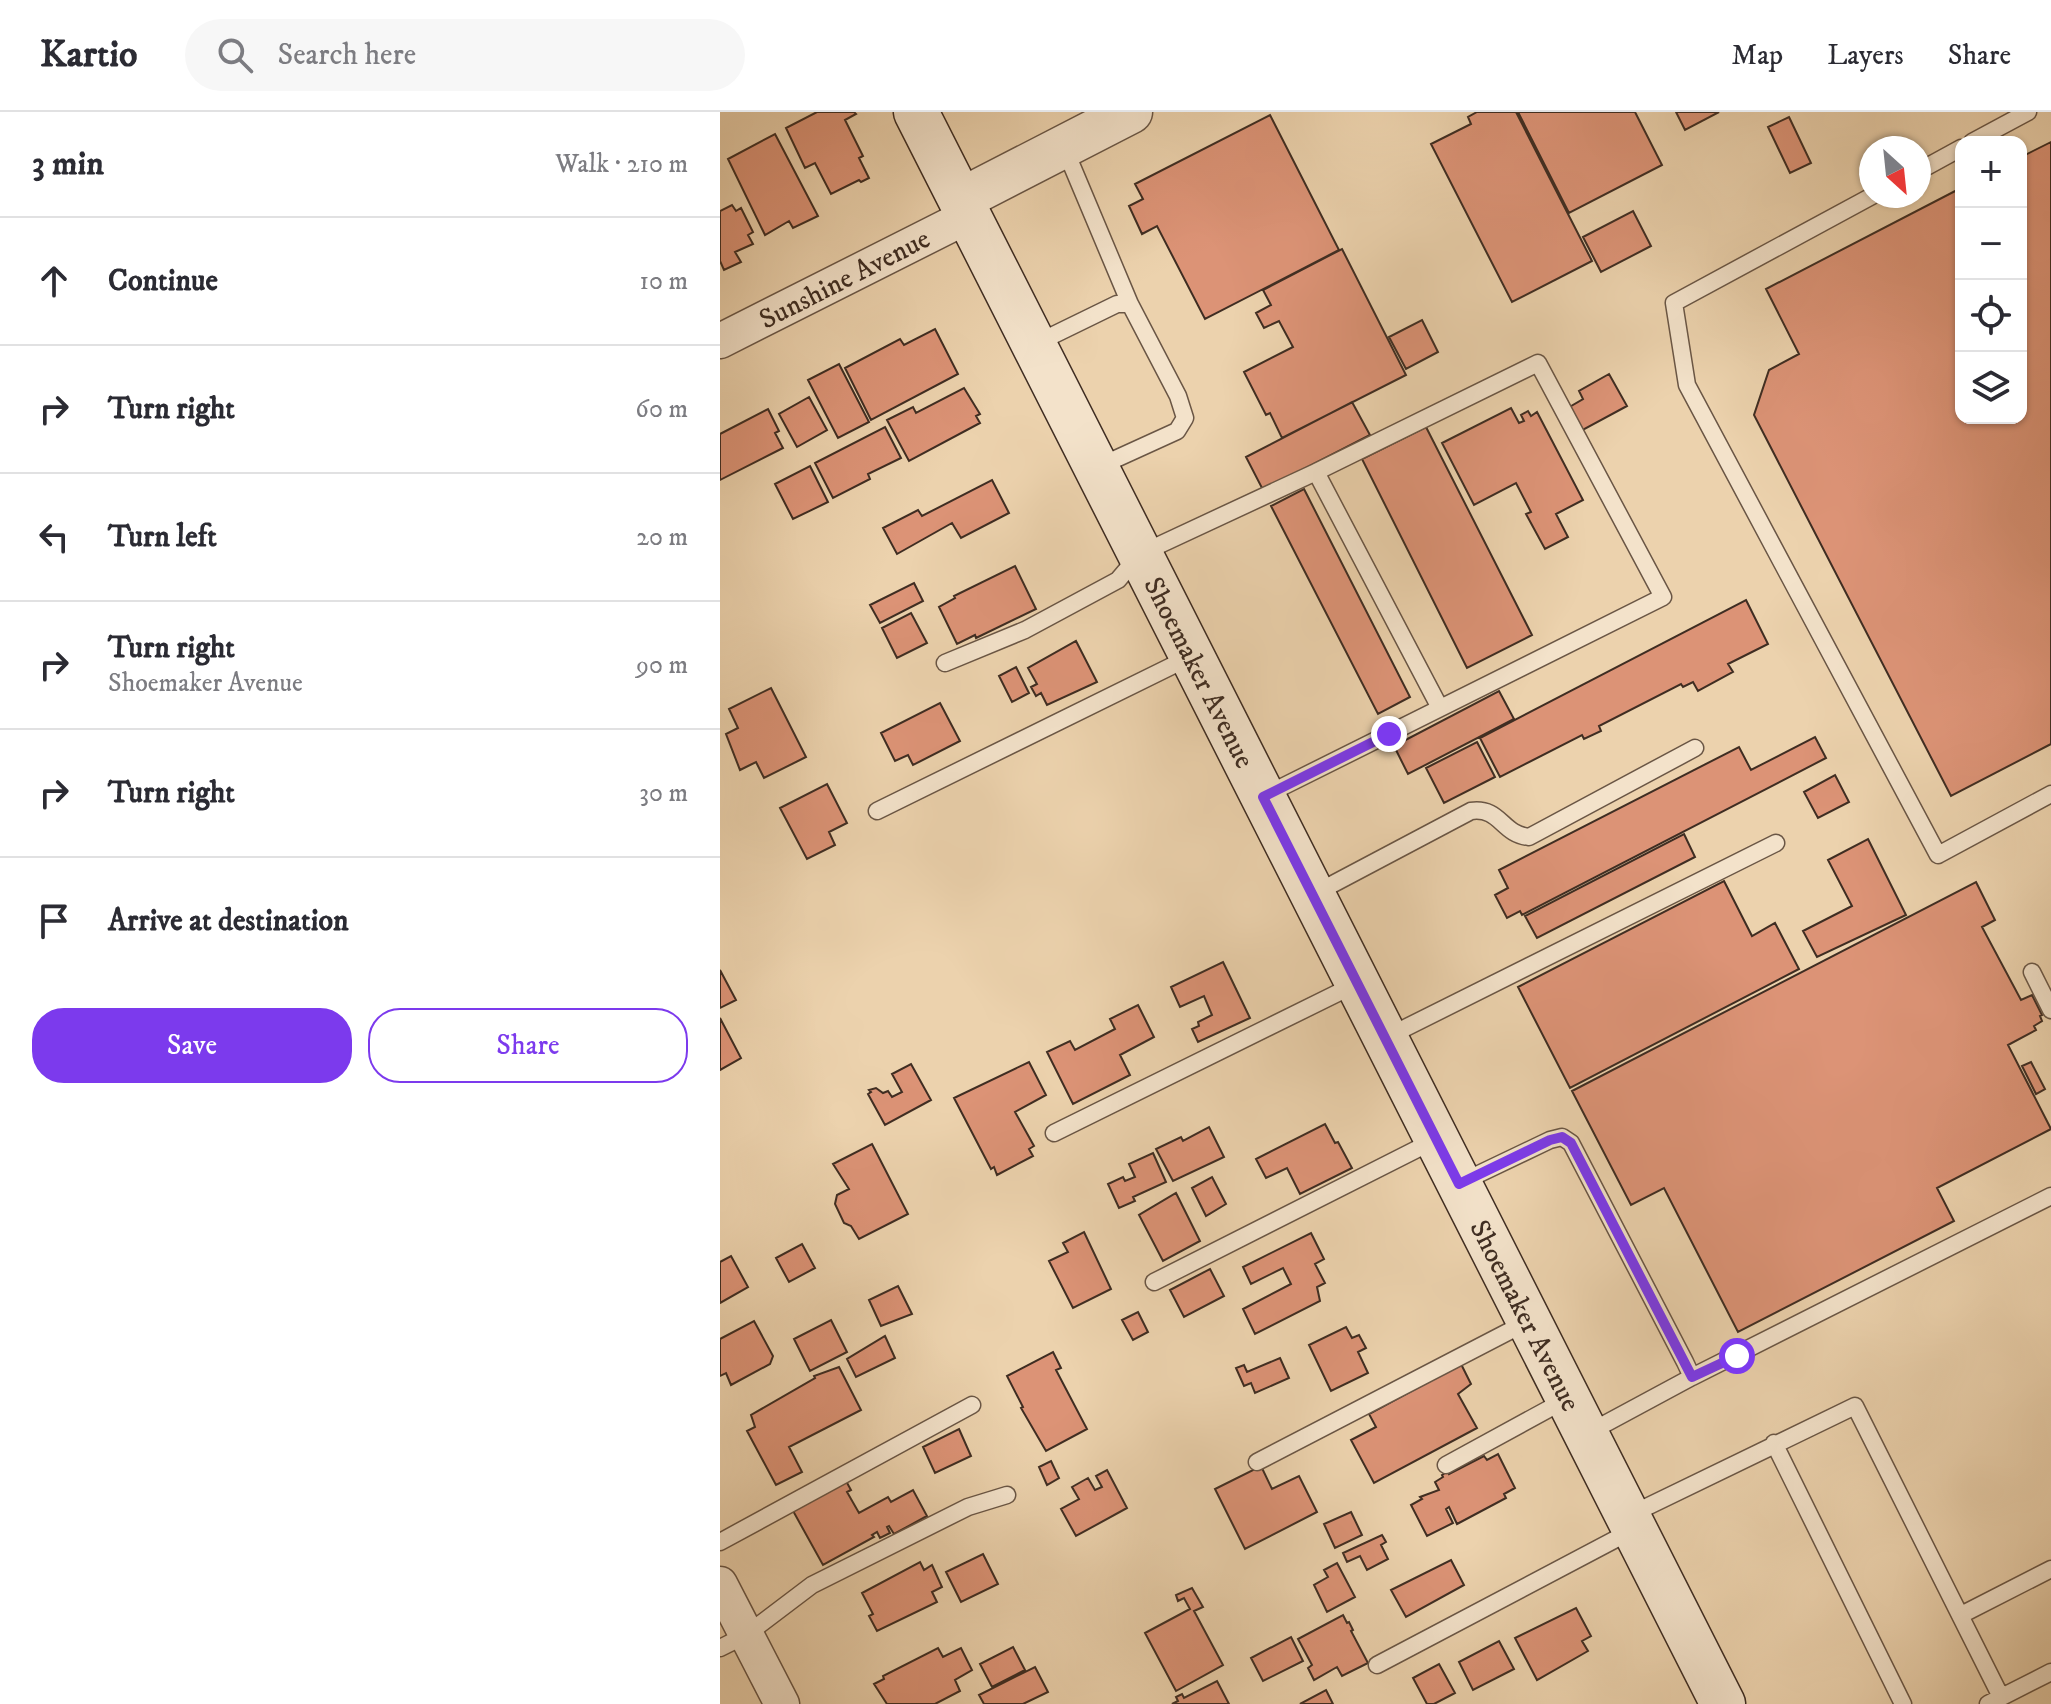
<!DOCTYPE html>
<meta charset="utf-8">
<style>
:root{--surface:#fff;--page:#f7f7f7;--text:#2b2b33;--muted:#7c7c81;--line:#e1e1e2;--accent:#7c3aed}
body{margin:0;font-family:"IM FELL DW Pica",serif;background:var(--page);color:var(--text)}
.controls{position:absolute;right:24px;top:24px;display:grid;overflow:hidden;border-radius:16px;box-shadow:0 2px 6px #0004}
.controls button{width:72px;height:72px;display:grid;place-items:center;padding:0;border:0;border-bottom:2px solid var(--line);background:var(--surface);color:var(--text);font:40px sans-serif}
.compass{position:absolute;left:1139px;top:24px;width:72px;height:72px;border-radius:50%;background:var(--surface);box-shadow:0 2px 6px #0004;rotate:153deg}
.stop{position:absolute;width:24px;height:24px;margin:-18px;border:6px solid #7c3aed;border-radius:50%;background:#fff}
.stop.end{background:#7c3aed;border-color:#fff;box-shadow:0 2px 8px #0008}
.list{margin:0;padding:0;list-style:none}
h2{display:flex;justify-content:space-between;align-items:center;height:104px;margin:0;padding:0 32px;font-size:34px}
h2 small{font-size:26px;font-weight:400;color:var(--muted)}
.list li{display:grid;grid-template-columns:52px 1fr auto;gap:24px;align-items:center;box-sizing:border-box;height:128px;padding:0 32px;border-top:2px solid var(--line)}
.list b{display:block;font-size:30px;white-space:nowrap}
.list p{margin:0;font-size:26px;white-space:nowrap;color:var(--muted)}
.list em{font-size:26px;font-style:normal;color:var(--muted)}
.actions{display:flex;gap:16px;padding:24px 32px}
.actions a{flex:1;padding:18px 0;border:2px solid var(--accent);border-radius:32px;text-align:center;font-size:28px;color:var(--accent)}
.actions .main{background:var(--accent);color:#fff}
.icon{flex:none;width:44px;height:44px;fill:none;stroke:currentColor;stroke-width:2;stroke-linecap:round;stroke-linejoin:round}
.map{position:relative;flex:none;width:1331px;height:1592px;overflow:hidden}
header{display:flex;align-items:center;gap:48px;box-sizing:border-box;height:112px;padding:0 40px;background:var(--surface);border-bottom:2px solid var(--line)}
header strong{font-size:38px}
nav{display:flex;gap:44px;margin-inline-start:auto;font-size:28px}
.search{width:560px;height:72px;background:var(--page);display:flex;align-items:center;gap:20px;box-sizing:border-box;padding:0 28px;border-radius:44px;color:var(--muted);font-size:30px}
main{display:flex}
aside{flex:1;background:var(--surface)}
.map>svg:first-child{display:block}
</style>
<header>
<strong>Kartio</strong>
<div class="search"><svg class="icon" aria-label="search" viewBox="0 0 24 24"><circle cx="10" cy="10" r="6"/><path d="M15 15l6 6"/></svg>Search here</div>
<nav><a>Map</a><a>Layers</a><a>Share</a></nav>
</header>
<main>
<aside>
<h2>3 min<small>Walk · 210 m</small></h2>
<ul class="list">
<li><svg class="icon" aria-label="ahead" viewBox="0 0 24 24"><path d="M12 20V5M6 11l6-6 6 6"/></svg><div><b>Continue</b></div><em>10 m</em></li>
<li><svg class="icon" aria-label="right" viewBox="0 0 24 24"><path d="M7 20v-9h11M14 6l5 5-5 5"/></svg><div><b>Turn right</b></div><em>60 m</em></li>
<li><svg class="icon" aria-label="left" viewBox="0 0 24 24"><path d="M17 20v-9H6M10 6l-5 5 5 5"/></svg><div><b>Turn left</b></div><em>20 m</em></li>
<li><svg class="icon" aria-label="right" viewBox="0 0 24 24"><path d="M7 20v-9h11M14 6l5 5-5 5"/></svg><div><b>Turn right</b><p>Shoemaker Avenue</p></div><em>90 m</em></li>
<li><svg class="icon" aria-label="right" viewBox="0 0 24 24"><path d="M7 20v-9h11M14 6l5 5-5 5"/></svg><div><b>Turn right</b></div><em>30 m</em></li>
<li><svg class="icon" aria-label="arrive" viewBox="0 0 24 24"><path d="M6 21V4h12l-3 4 3 4H6"/></svg><div><b>Arrive at destination</b></div></li>
</ul>
<div class="actions"><a class="main">Save</a><a>Share</a></div>
</aside>
<div class="map">
<svg width="1331" height="1592" viewBox="0 0 1331 1592">
<rect width="100%" height="100%" fill="#ecd2ad"/>
<filter id="stains"><feTurbulence type="fractalNoise" baseFrequency=".0025" numOctaves="4"/><feColorMatrix values="0 0 0 0 .2 0 0 0 0 .09 0 0 0 0 .02 0 0 0 .5 -.17"/></filter>
<radialGradient id="worn" r=".72"><stop offset=".6" stop-color="#630" stop-opacity="0"/><stop offset="1" stop-color="#630" stop-opacity=".3"/></radialGradient>
<!-- building -->
<path fill="#dc9376" stroke="#3f2d22" stroke-width="2" d="M 97,0 L 134,0 L 136,2 L 125,8 L 143,44 L 139,46 L 149,66 L 141,70 L 139,68 L 111,82 L 95,51 L 85,56 L 66,16 Z
M 757,0 L 796,0 L 872,149 L 792,190 L 711,32 L 751,12 L 748,5 Z
M 798,0 L 915,0 L 942,53 L 849,101 Z
M 956,0 L 999,0 L 965,18 Z
M 550,3 L 619,138 L 485,207 L 437,114 L 422,122 L 409,94 L 423,87 L 415,72 Z
M 1069,5 L 1091,51 L 1070,61 L 1048,15 Z
M 55,22 L 98,104 L 73,116 L 69,109 L 45,123 L 8,47 Z
M 1331,30 L 1331,632 L 1231,684 L 1034,303 L 1049,258 L 1079,242 L 1046,177 L 1241,76 L 1241,306 L 1301,306 L 1301,45 Z
M 12,93 L 16,99 L 21,96 L 33,120 L 28,123 L 33,132 L 15,140 L 21,150 L 4,158 L 0,149 L 0,99 Z
M 913,99 L 931,134 L 881,160 L 863,125 Z
M 622,137 L 686,263 L 562,326 L 550,301 L 546,303 L 524,260 L 573,235 L 559,209 L 544,216 L 536,201 L 551,193 L 543,178 Z
M 702,208 L 718,240 L 686,257 L 669,225 Z
M 215,217 L 238,262 L 151,308 L 125,256 L 180,227 L 184,233 Z
M 119,252 L 149,310 L 118,326 L 88,268 Z
M 889,262 L 907,294 L 859,320 L 846,297 L 863,287 L 859,279 Z
M 244,276 L 260,302 L 256,304 L 260,311 L 189,349 L 167,308 L 193,295 L 196,301 Z
M 89,285 L 107,318 L 77,335 L 59,302 Z
M 632,290 L 650,323 L 543,378 L 526,345 Z
M 791,296 L 799,311 L 804,309 L 801,303 L 808,299 L 811,304 L 817,300 L 863,388 L 836,402 L 848,425 L 825,437 L 806,402 L 811,400 L 796,371 L 754,393 L 722,331 Z
M 48,297 L 59,319 L 55,321 L 63,336 L 0,368 L 0,322 Z
M 165,315 L 181,346 L 148,362 L 150,367 L 113,386 L 95,351 Z
M 706,315 L 812,523 L 747,556 L 642,347 Z
M 90,354 L 108,390 L 73,407 L 55,372 Z
M 272,368 L 289,401 L 241,426 L 232,411 L 177,442 L 163,416 L 198,398 L 202,404 Z
M 584,377 L 690,585 L 658,602 L 551,394 Z
M 295,454 L 316,497 L 256,526 L 255,523 L 237,532 L 219,495 L 235,486 L 234,484 Z
M 194,471 L 203,489 L 160,511 L 150,493 Z
M 1026,488 L 1048,532 L 1008,552 L 1013,560 L 978,579 L 973,570 L 963,575 L 961,572 L 879,614 L 881,619 L 864,627 L 862,623 L 780,665 L 760,626 Z
M 191,501 L 207,531 L 177,546 L 162,516 Z
M 356,529 L 377,570 L 327,593 L 321,581 L 316,584 L 311,575 L 317,572 L 308,556 Z
M 296,555 L 309,581 L 292,590 L 279,564 Z
M 51,576 L 86,645 L 44,666 L 36,650 L 20,658 L 6,622 L 18,616 L 9,597 Z
M 779,579 L 794,607 L 688,662 L 674,634 Z
M 220,591 L 240,629 L 193,653 L 188,643 L 175,649 L 161,621 Z
M 1095,625 L 1106,646 L 802,803 L 800,799 L 787,806 L 775,783 L 788,776 L 779,758 L 1019,635 L 1031,658 Z
M 757,630 L 775,665 L 724,691 L 706,656 Z
M 1115,663 L 1129,690 L 1098,706 L 1084,680 Z
M 107,672 L 127,711 L 109,720 L 115,733 L 87,747 L 60,696 Z
M 964,722 L 975,745 L 817,826 L 805,804 Z
M 1148,727 L 1186,803 L 1097,845 L 1083,819 L 1132,794 L 1108,748 Z
M 1004,769 L 1032,824 L 1055,811 L 1079,857 L 850,976 L 798,875 Z
M 1256,770 L 1275,808 L 1262,815 L 1301,888 L 1312,883 L 1322,903 L 1320,904 L 1322,909 L 1314,914 L 1316,918 L 1288,933 L 1331,1017 L 1217,1076 L 1234,1109 L 1018,1220 L 944,1076 L 911,1093 L 852,979 Z
M 503,850 L 530,906 L 478,930 L 472,917 L 479,914 L 478,910 L 492,903 L 484,884 L 460,895 L 451,875 Z
M 0,858 L 16,888 L 0,896 Z
M 418,893 L 434,925 L 400,943 L 410,963 L 353,992 L 327,940 L 350,929 L 355,938 L 395,917 L 390,907 Z
M 0,906 L 21,946 L 0,958 Z
M 309,950 L 326,983 L 295,1000 L 314,1034 L 309,1037 L 313,1044 L 277,1063 L 274,1055 L 271,1057 L 234,986 Z
M 1311,950 L 1325,977 L 1316,982 L 1302,954 Z
M 191,952 L 211,988 L 165,1013 L 148,982 L 151,980 L 149,978 L 156,976 L 163,981 L 168,979 L 172,985 L 182,980 L 172,962 Z
M 605,1012 L 615,1031 L 618,1030 L 632,1056 L 580,1082 L 567,1056 L 546,1066 L 536,1047 Z
M 489,1015 L 504,1045 L 453,1069 L 436,1037 L 461,1025 L 463,1029 Z
M 152,1032 L 188,1102 L 139,1127 L 131,1114 L 124,1111 L 115,1092 L 117,1083 L 129,1077 L 113,1052 Z
M 433,1041 L 446,1070 L 413,1085 L 415,1089 L 399,1096 L 388,1072 L 403,1065 L 405,1069 L 415,1065 L 409,1052 Z
M 492,1065 L 506,1092 L 486,1104 L 472,1076 Z
M 456,1081 L 480,1129 L 443,1149 L 419,1103 Z
M 364,1120 L 391,1177 L 353,1196 L 329,1149 L 348,1140 L 343,1131 Z
M 591,1121 L 604,1147 L 595,1152 L 605,1171 L 597,1175 L 600,1189 L 535,1222 L 523,1197 L 571,1172 L 563,1156 L 531,1172 L 523,1155 Z
M 82,1132 L 95,1156 L 69,1170 L 56,1146 Z
M 11,1144 L 28,1175 L 0,1191 L 0,1150 Z
M 490,1157 L 504,1184 L 464,1205 L 450,1178 Z
M 178,1174 L 192,1202 L 161,1214 L 149,1188 Z
M 418,1200 L 428,1220 L 413,1228 L 402,1208 Z
M 111,1208 L 127,1240 L 90,1259 L 74,1227 Z
M 34,1209 L 53,1244 L 50,1252 L 11,1273 L 6,1261 L 0,1264 L 0,1227 Z
M 626,1215 L 632,1226 L 639,1223 L 646,1236 L 638,1240 L 648,1261 L 611,1279 L 589,1233 Z
M 165,1224 L 175,1246 L 136,1265 L 127,1247 Z
M 333,1240 L 341,1256 L 336,1258 L 367,1317 L 326,1339 L 301,1296 L 303,1295 L 287,1264 Z
M 560,1246 L 569,1266 L 535,1281 L 531,1271 L 524,1274 L 516,1256 L 524,1253 L 527,1260 Z
M 741,1252 L 751,1272 L 738,1282 L 757,1316 L 654,1371 L 631,1328 L 656,1315 L 649,1302 Z
M 119,1255 L 141,1298 L 69,1335 L 82,1360 L 56,1373 L 27,1319 L 35,1315 L 31,1303 L 95,1266 L 94,1264 Z
M 239,1317 L 251,1344 L 215,1361 L 203,1335 Z
M 778,1342 L 795,1376 L 784,1382 L 786,1386 L 737,1412 L 729,1395 L 726,1397 L 733,1411 L 707,1424 L 691,1393 L 702,1387 L 700,1385 L 719,1378 L 715,1370 L 723,1365 L 722,1363 L 728,1359 L 729,1362 L 764,1344 L 767,1348 Z
M 331,1349 L 339,1366 L 327,1373 L 319,1355 Z
M 541,1354 L 552,1377 L 579,1364 L 597,1400 L 525,1437 L 495,1377 Z
M 387,1358 L 407,1396 L 356,1424 L 341,1397 L 359,1387 L 352,1375 L 368,1366 L 375,1378 L 382,1375 L 376,1364 Z
M 126,1369 L 131,1378 L 127,1380 L 139,1401 L 168,1385 L 171,1390 L 193,1378 L 207,1404 L 174,1422 L 169,1414 L 167,1415 L 170,1421 L 160,1426 L 157,1420 L 152,1423 L 154,1425 L 103,1453 L 72,1397 Z
M 631,1400 L 642,1423 L 615,1436 L 604,1412 Z
M 662,1423 L 666,1430 L 661,1433 L 668,1447 L 647,1458 L 640,1444 L 627,1450 L 623,1441 Z
M 263,1442 L 278,1472 L 241,1490 L 226,1460 Z
M 731,1448 L 744,1473 L 686,1505 L 671,1478 Z
M 200,1450 L 204,1458 L 212,1453 L 222,1475 L 212,1480 L 217,1490 L 157,1519 L 149,1504 L 153,1502 L 142,1481 Z
M 617,1451 L 635,1485 L 607,1500 L 594,1473 L 608,1465 L 604,1458 Z
M 472,1476 L 483,1495 L 474,1499 L 503,1553 L 456,1579 L 425,1521 L 470,1497 L 464,1486 L 458,1489 L 456,1483 Z
M 856,1496 L 871,1524 L 862,1529 L 868,1539 L 817,1568 L 795,1526 Z
M 623,1503 L 627,1511 L 629,1510 L 633,1518 L 631,1519 L 648,1551 L 622,1564 L 617,1555 L 594,1568 L 588,1556 L 592,1553 L 578,1527 Z
M 571,1525 L 583,1549 L 543,1569 L 531,1546 Z
M 779,1529 L 794,1557 L 753,1578 L 739,1550 Z
M 293,1535 L 305,1558 L 272,1575 L 260,1552 Z
M 218,1536 L 223,1545 L 241,1536 L 252,1558 L 235,1568 L 240,1579 L 215,1592 L 167,1592 L 154,1572 L 164,1567 L 163,1564 Z
M 719,1552 L 735,1581 L 714,1592 L 707,1592 L 693,1566 Z
M 315,1555 L 328,1580 L 303,1592 L 264,1592 L 259,1583 Z
M 497,1569 L 509,1592 L 452,1592 L 458,1589 L 456,1585 L 462,1582 L 464,1586 Z
M 606,1578 L 613,1592 L 580,1592 Z"/>
<g fill="none" stroke-linecap="round" stroke-linejoin="round">
<defs>
<path id="service" d="M 1252,30 L 1308,0
M 344,35 L 410,192
M 1199,59 L 1241,36
M 1152,84 L 954,191 L 967,273 L 1218,743 L 1331,682
M 315,232 L 397,192 L 410,192 L 458,284 L 465,306 L 457,319 L 378,355
M 225,551 L 305,518 L 398,468 L 420,442 L 596,360
M 544,684 L 943,485 L 818,251 L 596,360 L 720,596
M 157,699 L 470,545
M 594,782 L 751,699 C 781,695 781,722 809,725 L 975,636
M 1312,860 L 1331,898
M 667,925 L 1056,731
M 334,1021 L 636,872
M 740,1071 L 830,1028 L 842,1025 L 851,1031 L 965,1250 L 972,1265 L 868,1321
M 434,1170 L 715,1028
M 972,1265 L 1331,1084
M 1054,1331 L 1183,1592
M 537,1350 L 807,1210
M 726,1353 L 847,1287
M 908,1404 L 1135,1294 L 1281,1585
M 0,1430 L 252,1293
M 1241,1503 L 1331,1457
M 0,1536 L 26,1523 L 92,1473 L 248,1395 L 287,1383
M 657,1553 L 913,1418
M 1268,1592 L 1331,1560"/>
<path id="minor" d="M 0,229 L 248,104
M 0,1472 L 62,1592"/>
<path id="tertiary" d="M 240,88 L 411,0"/>
<path id="secondary" d="M 196,0 L 1003,1592"/>
</defs>
<!-- service casing -->
<use href="#service" stroke="#6a5645" stroke-width="19"/>
<!-- minor casing -->
<use href="#minor" stroke="#6a5645" stroke-width="37"/>
<!-- tertiary casing -->
<use href="#tertiary" stroke="#6a5645" stroke-width="45"/>
<!-- secondary casing -->
<use href="#secondary" stroke="#3f2d22" stroke-width="47"/>
<!-- service -->
<use href="#service" stroke="#f3e2ca" stroke-width="16"/>
<!-- minor -->
<use href="#minor" stroke="#f3e2ca" stroke-width="34"/>
<!-- tertiary -->
<use href="#tertiary" stroke="#f3e2ca" stroke-width="42"/>
<!-- secondary -->
<use href="#secondary" stroke="#f3e2ca" stroke-width="44"/>
</g>
<g fill="none" stroke-linecap="round" stroke-linejoin="round">
<!-- route -->
<path stroke="#7c3aed" stroke-width="10" d="M 669,622 L 543,685 L 739,1072 L 830,1028 L 842,1025 L 851,1031 L 972,1265 L 1017,1244"/>
</g>
<g text-anchor="middle" stroke-width="7" stroke-linejoin="round" paint-order="stroke">
<!-- street labels -->
<g font-size="28" fill="#3f2d22" stroke="#f3e2ca">
<text transform="translate(124 166) rotate(-27)" y="10">Sunshine Avenue</text>
<text transform="translate(480 560) rotate(63)" y="10">Shoemaker Avenue</text>
<text transform="translate(806 1203) rotate(63)" y="10">Shoemaker Avenue</text>
</g>
</g>
<rect width="100%" height="100%" filter="url(#stains)"/>
<rect width="100%" height="100%" fill="url(#worn)"/>
</svg>
<div class="controls">
<button>+</button>
<button>−</button>
<button><svg class="icon" aria-label="locate" viewBox="0 0 24 24"><circle cx="12" cy="12" r="6"/><path d="M12 2v4M12 18v4M2 12h4M18 12h4"/></svg></button>
<button><svg class="icon" aria-label="layers" viewBox="0 0 24 24"><path d="M12 4l9 5-9 5-9-5zM3 14l9 5 9-5"/></svg></button>
</div>
<svg class="compass" viewBox="-18 -18 36 36"><path d="M0-13l5 13h-10z" fill="#e53935"/><path d="M0 13l5-13h-10z" fill="#7c7c81"/></svg>
<div class="stop" style="left:1017px;top:1244px"></div>
<div class="stop end" style="left:669px;top:622px"></div>
</div>
</main>
